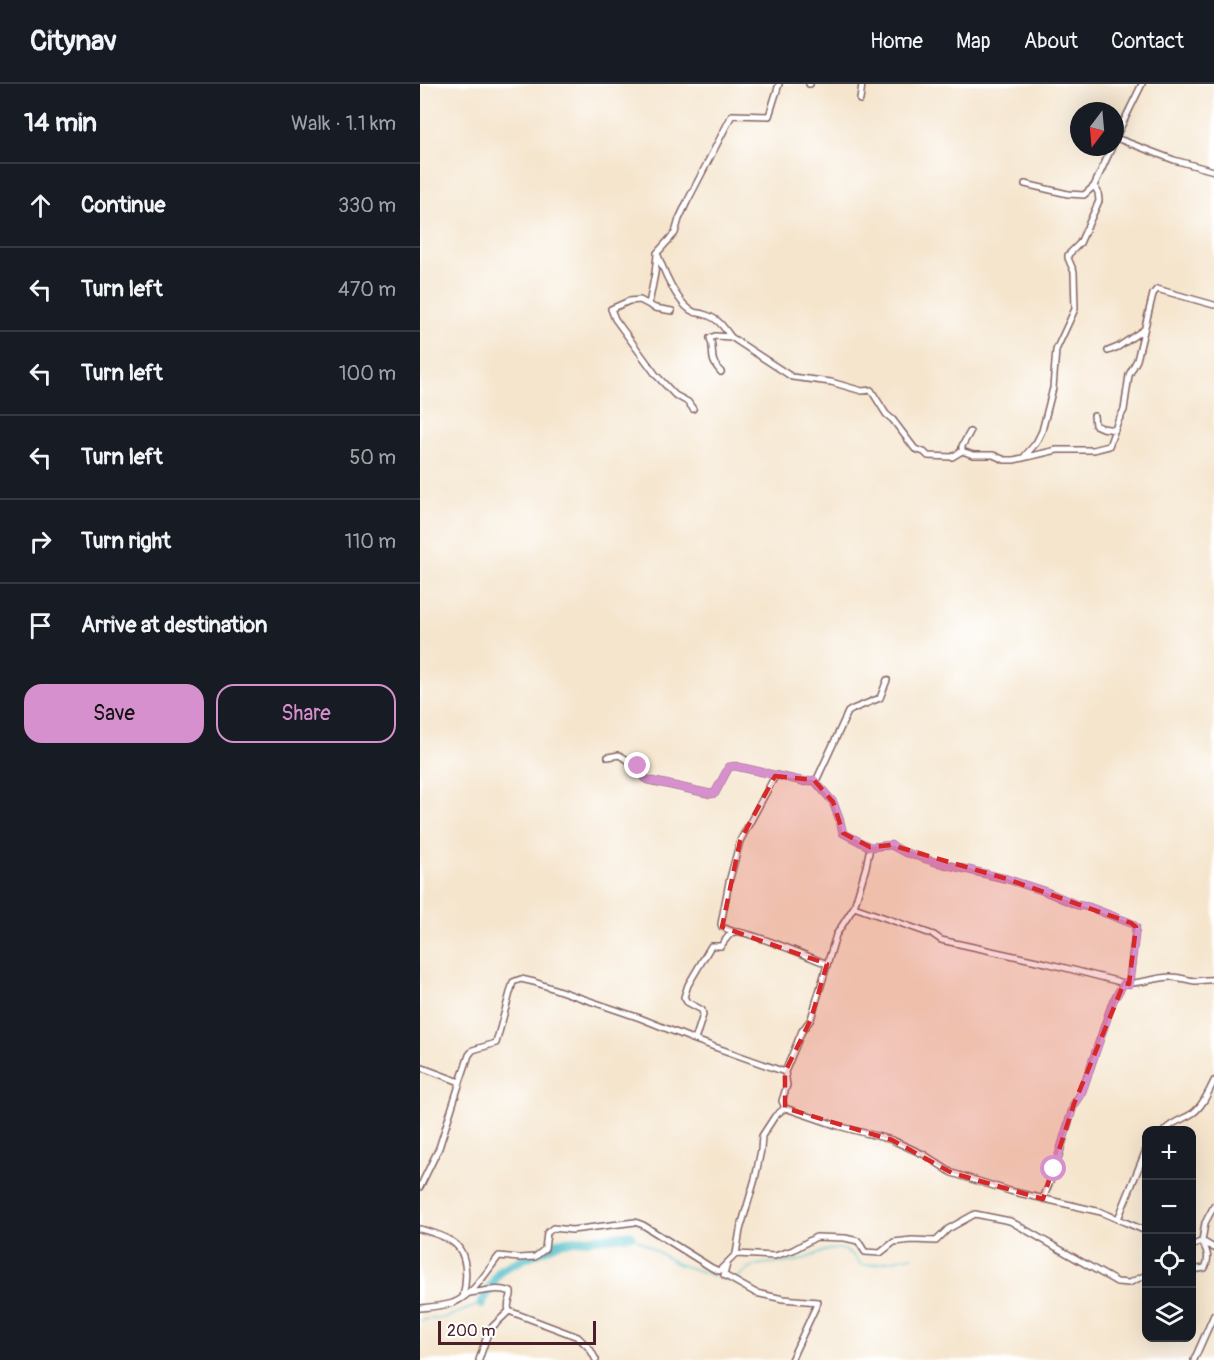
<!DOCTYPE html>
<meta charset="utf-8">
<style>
:root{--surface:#171b24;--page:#242831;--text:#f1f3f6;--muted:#9ea1a6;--line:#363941;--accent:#d690ce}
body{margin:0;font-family:Pangolin,sans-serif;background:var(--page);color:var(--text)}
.controls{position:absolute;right:18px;bottom:18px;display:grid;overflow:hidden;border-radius:12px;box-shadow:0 6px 24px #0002}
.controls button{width:54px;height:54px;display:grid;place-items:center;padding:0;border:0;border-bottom:2px solid var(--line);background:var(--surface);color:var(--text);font:30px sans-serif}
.compass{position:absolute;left:650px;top:18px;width:54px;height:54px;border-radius:50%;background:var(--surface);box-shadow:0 6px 24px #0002;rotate:196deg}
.scale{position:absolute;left:18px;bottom:15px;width:158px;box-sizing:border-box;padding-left:6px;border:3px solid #4a1f2b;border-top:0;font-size:16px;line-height:21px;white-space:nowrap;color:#4a1f2b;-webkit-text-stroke:4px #fff;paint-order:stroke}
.stop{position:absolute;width:18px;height:18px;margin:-14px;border:4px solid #d690ce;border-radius:50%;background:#fff}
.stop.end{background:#d690ce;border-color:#fff;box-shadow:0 2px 6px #0008}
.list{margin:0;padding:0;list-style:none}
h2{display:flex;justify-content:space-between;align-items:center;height:78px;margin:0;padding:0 24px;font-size:26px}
h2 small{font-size:20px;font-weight:400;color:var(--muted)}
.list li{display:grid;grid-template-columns:39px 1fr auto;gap:18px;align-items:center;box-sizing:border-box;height:84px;padding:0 24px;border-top:2px solid var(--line)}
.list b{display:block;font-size:22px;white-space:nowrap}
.list em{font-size:20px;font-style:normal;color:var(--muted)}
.actions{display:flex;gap:12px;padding:18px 24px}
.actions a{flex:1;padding:14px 0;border:2px solid var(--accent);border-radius:18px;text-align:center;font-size:21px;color:var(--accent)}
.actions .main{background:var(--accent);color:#111}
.icon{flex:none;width:33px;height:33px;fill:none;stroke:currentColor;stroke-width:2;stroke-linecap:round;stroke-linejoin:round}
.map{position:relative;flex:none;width:794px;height:1276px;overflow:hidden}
header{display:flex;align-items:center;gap:36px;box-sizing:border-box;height:84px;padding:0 30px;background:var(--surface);border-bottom:2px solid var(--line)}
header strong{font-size:28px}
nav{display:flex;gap:33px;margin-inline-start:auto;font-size:21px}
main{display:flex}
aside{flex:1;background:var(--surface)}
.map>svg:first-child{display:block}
</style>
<header>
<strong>Citynav</strong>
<nav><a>Home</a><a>Map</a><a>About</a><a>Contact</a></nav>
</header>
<main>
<aside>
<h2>14 min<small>Walk · 1.1 km</small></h2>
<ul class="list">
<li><svg class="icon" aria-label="ahead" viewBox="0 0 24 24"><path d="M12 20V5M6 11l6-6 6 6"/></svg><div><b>Continue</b></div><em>330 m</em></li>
<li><svg class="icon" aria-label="left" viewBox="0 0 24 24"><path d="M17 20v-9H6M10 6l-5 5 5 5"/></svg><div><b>Turn left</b></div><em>470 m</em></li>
<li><svg class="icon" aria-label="left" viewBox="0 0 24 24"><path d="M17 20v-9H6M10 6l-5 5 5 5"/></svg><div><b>Turn left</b></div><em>100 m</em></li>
<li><svg class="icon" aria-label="left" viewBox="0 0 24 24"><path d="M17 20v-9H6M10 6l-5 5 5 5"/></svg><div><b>Turn left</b></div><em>50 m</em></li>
<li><svg class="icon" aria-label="right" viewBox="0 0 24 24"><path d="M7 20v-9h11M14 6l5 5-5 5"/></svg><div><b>Turn right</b></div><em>110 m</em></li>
<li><svg class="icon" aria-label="arrive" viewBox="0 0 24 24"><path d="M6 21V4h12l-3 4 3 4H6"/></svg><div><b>Arrive at destination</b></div></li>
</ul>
<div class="actions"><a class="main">Save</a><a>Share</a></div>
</aside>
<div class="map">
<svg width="794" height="1276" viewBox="0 0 794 1276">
<rect width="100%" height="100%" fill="#fff"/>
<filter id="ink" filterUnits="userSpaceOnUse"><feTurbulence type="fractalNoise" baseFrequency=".0167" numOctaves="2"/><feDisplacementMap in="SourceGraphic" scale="12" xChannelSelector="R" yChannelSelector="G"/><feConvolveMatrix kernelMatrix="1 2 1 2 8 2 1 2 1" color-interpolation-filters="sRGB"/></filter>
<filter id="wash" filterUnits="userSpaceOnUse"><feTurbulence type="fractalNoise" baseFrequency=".008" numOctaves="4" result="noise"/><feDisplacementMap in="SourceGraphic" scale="24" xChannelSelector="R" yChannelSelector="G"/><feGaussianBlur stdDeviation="1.35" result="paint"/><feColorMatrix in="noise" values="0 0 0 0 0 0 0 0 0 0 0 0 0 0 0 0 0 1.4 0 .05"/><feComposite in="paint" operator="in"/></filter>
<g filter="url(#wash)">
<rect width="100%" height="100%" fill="#f5e5cd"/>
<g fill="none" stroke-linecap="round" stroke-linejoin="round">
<!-- stream -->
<path stroke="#4fbdc7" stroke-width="1.5" d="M 211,1151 L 257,1180 L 308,1196
M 315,1195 C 322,1192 324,1187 330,1184 C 344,1176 363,1181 377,1177 C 391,1174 404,1164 419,1165 C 429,1166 435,1173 441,1181 L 450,1181 L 492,1172
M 0,1236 L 24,1234 L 61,1220"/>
<!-- river -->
<path stroke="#4fbdc7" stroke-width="9" d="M 61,1220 L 80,1186 L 140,1158 L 211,1151"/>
</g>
</g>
<g filter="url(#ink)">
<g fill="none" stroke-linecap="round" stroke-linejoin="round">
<defs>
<path id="street" d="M 389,0 L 390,0
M 440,16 L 442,0
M 696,54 L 754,76 L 794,87
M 695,55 L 722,0
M 605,100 L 648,110 L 664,111 L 674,102 L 692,63
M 229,220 L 235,189 L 237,171
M 252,227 L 235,224 L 220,216 L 209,217 L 191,225 L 195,235 L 236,291 L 255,311 L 268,318 L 273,325
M 311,253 L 372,293 L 411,298 L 442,307 L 451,306 L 466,330 L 473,336 L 495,365 L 504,368 L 508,372 L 532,373 L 542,367 L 542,362 L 550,348
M 688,267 L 698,263 L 723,246
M 301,288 C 287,273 296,269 290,254 L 295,252 L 311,253 C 302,241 298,234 283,230 C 280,229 276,229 274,228 C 257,221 243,185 237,169 L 255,149 L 259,135 L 267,118 L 312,31 L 349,32 L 359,0
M 674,332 L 675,341 L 682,344 L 695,346
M 542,367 L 553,371 L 573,371 L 585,376 L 594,376 L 637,366 L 673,366 L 689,362 L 698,337 L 704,326 L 709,291 L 717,276 L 733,210 L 737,205 L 794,221
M 604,373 L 616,359 L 622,347 L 633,304 L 636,266 L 655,225 L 654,188 L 648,174 L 648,171 L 660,159 L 679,117 L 678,108 L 674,102
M 188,673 L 199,671 L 218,682 L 224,688 L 224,694 L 227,696 L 291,710 L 295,709 L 309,683 L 315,682 L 386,698 L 397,695 L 428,628 L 433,625 L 460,614 L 467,596
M 394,696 L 413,718 L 420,737 L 423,749 L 450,763 L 471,761 L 484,768 L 515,778 L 587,795 L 627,808 L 657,821 L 669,823 L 711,839 L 716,843 L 709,900
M 434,823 L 514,851 L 521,856 L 626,879 L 704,899
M 314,848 L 302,843 L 301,840 L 309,798 L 320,757 L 355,692
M 275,956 L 283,931 L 282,926 L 267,918 L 264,913 L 268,901 L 291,862 L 301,862 C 304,858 309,850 313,848 C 321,844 395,875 407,880
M 0,983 L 40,998 L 49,971 L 53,966 L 76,959 L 93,898 L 101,895 L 114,898 L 220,934 L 275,956 L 365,988 L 367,1001 L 362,1017 L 365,1024 L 418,1042 L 472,1056 L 505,1071 L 532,1089 L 590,1107 L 681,1128 L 726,1147
M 365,988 L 382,947 L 391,935 L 416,851 L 434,823 L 446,783 L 450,763
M 745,1046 C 755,1036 763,1036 773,1029 C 783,1022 789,1007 794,997
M 0,1103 L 19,1064 L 40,998
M 623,1115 L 635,1085 L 654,1020 L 662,1008 L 693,917 L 704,899 C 717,901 737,893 751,893 C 759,893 767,896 775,897 C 782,897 787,895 794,896
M 794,1122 L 785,1139 L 782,1157 L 794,1164
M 698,1135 L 726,1066
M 0,1145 C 10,1148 22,1151 31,1157 C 49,1167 47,1196 43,1213
M 772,1162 L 782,1157 C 787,1167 790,1174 785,1184 L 772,1186
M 316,1170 L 320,1146 L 335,1095 L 341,1066 L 342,1052 L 355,1032 L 365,1024
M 307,1180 L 304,1191 L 336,1209 L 363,1215 L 398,1218 L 371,1276
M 50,1209 C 63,1207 79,1203 91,1208 C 92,1216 86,1217 89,1227 L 158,1253 L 170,1265 L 176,1276
M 0,1224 C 10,1223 23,1222 33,1219 C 54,1210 65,1190 79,1172 L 99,1174 L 115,1173 L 125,1165 L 127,1149 L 133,1144 L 152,1146 L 215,1138 L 223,1141 L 292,1184 L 299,1187 L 316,1170 L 355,1172 L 373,1166 L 396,1153 L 425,1154 L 438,1157 L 445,1168 L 460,1169 L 474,1158 L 492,1156 L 516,1157 L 528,1145 L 555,1130 L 590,1137 L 697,1198 L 709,1199 L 726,1191
M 59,1276 L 69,1246 L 89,1227
M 774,1276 L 794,1231"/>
</defs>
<!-- street casing -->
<use href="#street" stroke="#866464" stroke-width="8"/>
<!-- street -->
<use href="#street" stroke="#fff" stroke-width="5"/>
</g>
</g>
<g fill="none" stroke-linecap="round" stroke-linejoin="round" filter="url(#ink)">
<!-- route -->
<path stroke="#d690ce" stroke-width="8" d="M 218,682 L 224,688 L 224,694 L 228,696 L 291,710 L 295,709 L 309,683 L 315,682 L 386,698 L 394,696 L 413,718 L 420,737 L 423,749 L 450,763 L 471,761 L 484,768 L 515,778 L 587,795 L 627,808 L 657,821 L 669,823 L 711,839 L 716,843 L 709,900 L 704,899 L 693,917 L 662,1008 L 654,1020 L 634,1085"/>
</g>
<!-- marked area -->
<path fill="#d62828" fill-opacity="0.2" stroke="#d62828" stroke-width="4.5" stroke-dasharray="12 8" stroke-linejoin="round" d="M 355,692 L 394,696 L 413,718 L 423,749 L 450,763 L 471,761 L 587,795 L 711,839 L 716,843 L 709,900 L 704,899 L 654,1020 L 623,1115 L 532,1089 L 472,1056 L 365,1024 L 365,988 L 391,935 L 407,880 L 302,843 L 320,757 Z"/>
</svg>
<div class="controls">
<button>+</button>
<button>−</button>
<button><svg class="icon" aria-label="locate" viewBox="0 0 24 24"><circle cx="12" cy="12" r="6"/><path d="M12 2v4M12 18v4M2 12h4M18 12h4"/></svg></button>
<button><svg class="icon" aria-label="layers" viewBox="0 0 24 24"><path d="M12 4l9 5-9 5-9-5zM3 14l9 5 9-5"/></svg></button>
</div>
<svg class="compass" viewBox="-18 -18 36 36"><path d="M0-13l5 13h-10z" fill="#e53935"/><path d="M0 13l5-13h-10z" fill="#9ea1a6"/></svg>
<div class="scale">200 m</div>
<div class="stop" style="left:634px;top:1085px"></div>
<div class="stop end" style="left:218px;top:682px"></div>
</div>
</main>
